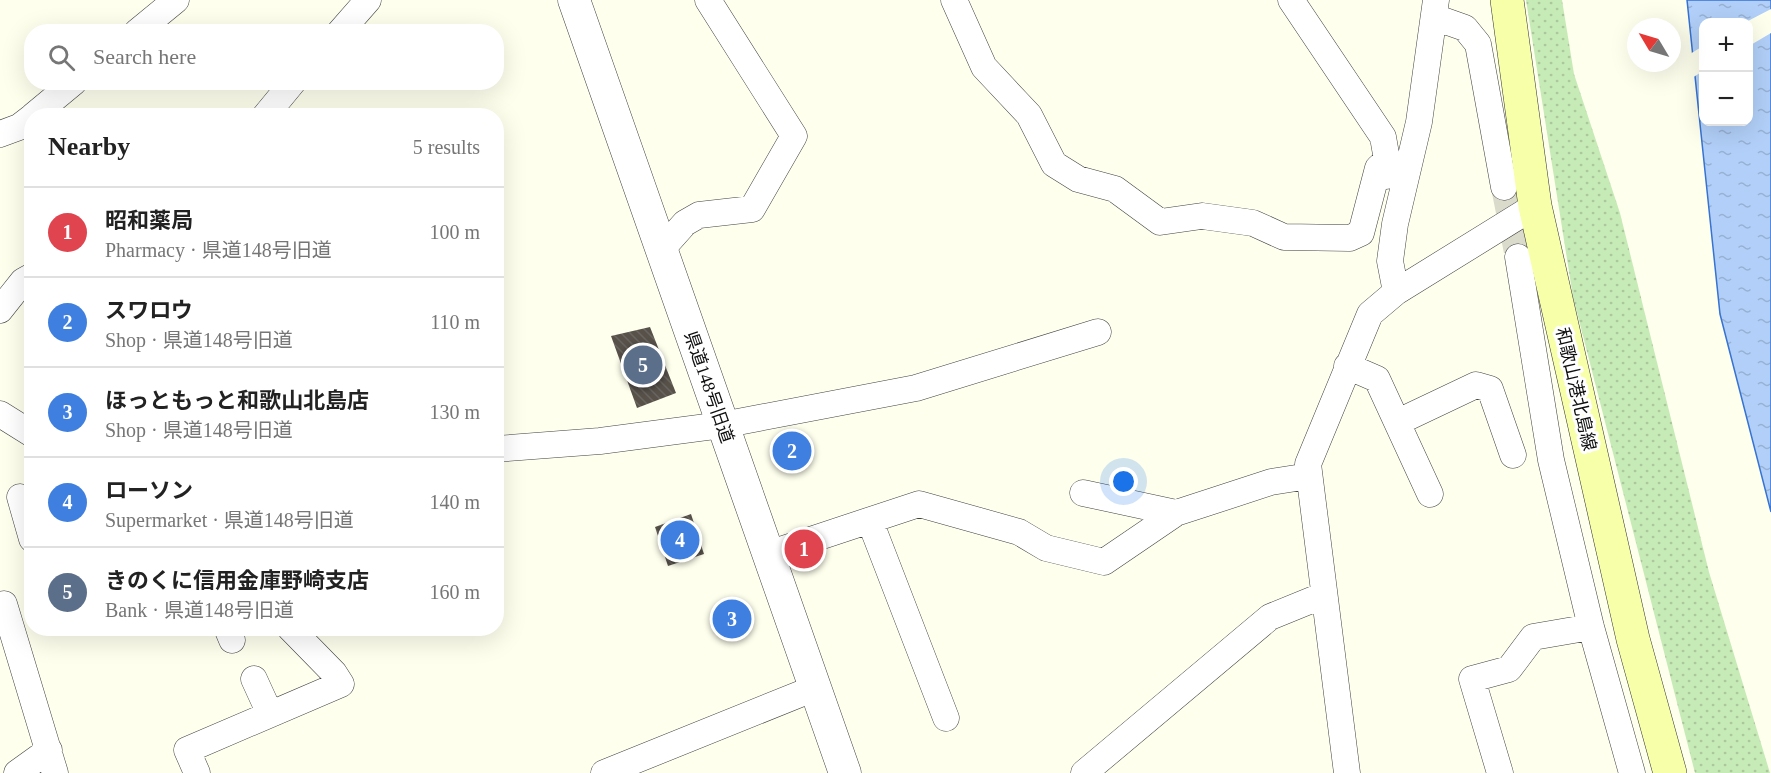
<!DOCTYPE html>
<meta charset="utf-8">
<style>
:root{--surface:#fff;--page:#f2f2f2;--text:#222;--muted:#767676;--line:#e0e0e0;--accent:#c23b21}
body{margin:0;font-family:"Times New Roman","Noto Sans JP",serif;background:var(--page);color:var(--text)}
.controls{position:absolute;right:18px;top:18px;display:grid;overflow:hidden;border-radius:12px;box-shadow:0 6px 24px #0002}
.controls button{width:54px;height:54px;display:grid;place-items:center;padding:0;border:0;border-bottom:2px solid var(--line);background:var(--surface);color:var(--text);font:30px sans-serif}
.compass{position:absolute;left:1627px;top:18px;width:54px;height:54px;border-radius:50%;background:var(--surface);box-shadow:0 6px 24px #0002;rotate:308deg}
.you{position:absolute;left:1124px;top:482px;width:21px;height:21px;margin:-15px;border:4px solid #fff;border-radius:50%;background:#1a73e8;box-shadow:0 0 0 9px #1a73e833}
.badge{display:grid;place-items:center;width:39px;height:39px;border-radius:50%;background:var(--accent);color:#fff;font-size:20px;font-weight:700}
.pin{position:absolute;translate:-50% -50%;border:3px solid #fff;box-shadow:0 2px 6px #0006}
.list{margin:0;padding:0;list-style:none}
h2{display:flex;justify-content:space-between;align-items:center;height:78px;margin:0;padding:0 24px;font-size:26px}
h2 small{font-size:20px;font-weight:400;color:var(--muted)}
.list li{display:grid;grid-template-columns:39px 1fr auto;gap:18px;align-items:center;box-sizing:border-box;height:90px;padding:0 24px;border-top:2px solid var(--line)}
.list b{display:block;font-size:22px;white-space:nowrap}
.list p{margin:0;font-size:20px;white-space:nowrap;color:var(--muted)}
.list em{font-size:20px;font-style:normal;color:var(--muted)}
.icon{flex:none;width:33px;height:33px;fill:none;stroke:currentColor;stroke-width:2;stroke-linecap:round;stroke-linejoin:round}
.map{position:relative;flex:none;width:1771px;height:773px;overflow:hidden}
.search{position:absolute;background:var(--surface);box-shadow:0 6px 24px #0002;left:24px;top:24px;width:480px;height:66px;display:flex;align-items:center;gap:15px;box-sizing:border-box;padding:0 21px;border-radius:24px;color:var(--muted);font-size:22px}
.panel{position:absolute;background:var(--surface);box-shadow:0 6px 24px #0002;left:24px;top:108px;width:480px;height:528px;border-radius:24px}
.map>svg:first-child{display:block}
</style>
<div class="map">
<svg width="1771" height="773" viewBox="0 0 1771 773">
<defs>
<pattern id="grass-dots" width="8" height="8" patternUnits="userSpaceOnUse" patternTransform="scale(1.5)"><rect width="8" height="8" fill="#c7ebb7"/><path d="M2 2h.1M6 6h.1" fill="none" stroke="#aac89c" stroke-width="1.8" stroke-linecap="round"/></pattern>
<pattern id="water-ripples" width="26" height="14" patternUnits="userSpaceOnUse" patternTransform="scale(1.5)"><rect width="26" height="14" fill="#b1cff8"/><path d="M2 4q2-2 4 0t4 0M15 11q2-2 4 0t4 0" fill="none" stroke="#97b1d3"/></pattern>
<pattern id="building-back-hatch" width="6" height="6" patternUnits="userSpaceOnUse" patternTransform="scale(1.5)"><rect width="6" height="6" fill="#57514a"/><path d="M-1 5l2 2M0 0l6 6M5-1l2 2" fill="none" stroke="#6a6560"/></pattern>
</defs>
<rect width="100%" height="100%" fill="#ffe"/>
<!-- grass -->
<path fill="url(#grass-dots)" d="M 1526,0 L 1562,0 L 1574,74 L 1620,213 L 1709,572 L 1770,773 L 1695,773 L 1573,297 Z"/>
<!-- water -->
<path fill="url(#water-ripples)" stroke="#3673d2" stroke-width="1.5" fill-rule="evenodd" d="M 1687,0 L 1771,0 L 1771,512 L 1720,314 ZM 1704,22 L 1748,22 L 1748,122 L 1704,122 Z"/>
<!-- pier -->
<path fill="#ffe" d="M 1771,9 L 1771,33 L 1749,46 L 1748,22 L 1746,22 Z
M 1703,46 L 1703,71 L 1692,78 L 1690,54 Z"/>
<!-- building -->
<path fill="url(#building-back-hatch)" d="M 650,327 L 676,393 L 637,408 L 611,336 Z
M 691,514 L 704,554 L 668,566 L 655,527 Z
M 743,603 L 751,623 L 722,636 L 713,615 Z"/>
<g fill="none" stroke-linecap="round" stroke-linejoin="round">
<!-- minor-tunnel -->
<path stroke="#dbdbcc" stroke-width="26" stroke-dasharray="26 13" stroke-linecap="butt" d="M 1504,187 L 1518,257"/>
<defs>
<path id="minor" d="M 954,0 L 984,67 L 1029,115 L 1054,164 L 1078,179 L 1115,189 L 1160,222 L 1202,216 L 1253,223 L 1284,237 L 1350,238 L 1361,233 L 1378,168 L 1387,160
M 1291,0 L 1383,137 L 1387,160 L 1386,176
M 1434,17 L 1465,28 L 1478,44 L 1504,187
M 137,32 L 176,0
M 340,32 L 368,0
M 33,116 L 74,82
M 265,116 L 293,82
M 0,134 L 19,127 L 32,117
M 661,250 L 685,223 L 699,215 L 752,209 L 794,136 L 708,0
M 1518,257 L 1551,460 L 1591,627 L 1632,773
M 1396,292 L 1390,261 L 1395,224 L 1419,122 L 1436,0
M 0,310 L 23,281 L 32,276
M 1347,366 L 1377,379 L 1430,494
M 0,414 L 32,434
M 1398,422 L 1476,385 L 1490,389 L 1513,455
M 496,449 L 600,441 L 722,425 L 916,388 L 1098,332
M 1083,493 L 1176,513
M 20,497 L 32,539
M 870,521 L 946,718
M 768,554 L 919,504 L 1019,532 L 1046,548 L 1104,562 L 1176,513 L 1271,482 L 1309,476
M 4,604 L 55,773
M 227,628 L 232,640
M 254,679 L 270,714
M 17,773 L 49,750
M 197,773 L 187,750 L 341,684 L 334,673 L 290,628
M 604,773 L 815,688
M 1084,773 L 1270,617 L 1324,595
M 1347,773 L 1308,464 L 1370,314 L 1396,292 L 1535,206
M 1500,773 L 1472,679 L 1509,669 L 1533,637 L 1591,627"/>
<path id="tertiary" d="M 574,0 L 845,773"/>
<path id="secondary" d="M 1507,0 L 1535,206 L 1633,639 L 1670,773"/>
</defs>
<!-- minor casing -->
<use href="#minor" stroke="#414141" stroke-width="27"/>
<!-- tertiary casing -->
<use href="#tertiary" stroke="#414141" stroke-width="33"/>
<!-- secondary casing -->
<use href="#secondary" stroke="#303030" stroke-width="34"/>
<!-- minor -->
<use href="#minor" stroke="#fff" stroke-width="26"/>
<!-- tertiary -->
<use href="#tertiary" stroke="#fff" stroke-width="32"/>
<!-- secondary -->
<use href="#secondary" stroke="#f7ffa9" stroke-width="33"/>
</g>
<g text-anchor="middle" stroke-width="6" stroke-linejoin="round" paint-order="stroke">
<!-- street labels -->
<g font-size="18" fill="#0e0e0e" stroke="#fff">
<text transform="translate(709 387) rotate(71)" y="6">県道148号旧道</text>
<text transform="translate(1576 389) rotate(77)" y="6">和歌山港北島線</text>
</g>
</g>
</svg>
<div class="controls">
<button>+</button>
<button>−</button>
</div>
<svg class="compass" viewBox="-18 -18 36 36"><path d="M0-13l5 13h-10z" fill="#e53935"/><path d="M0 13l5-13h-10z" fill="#767676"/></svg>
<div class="you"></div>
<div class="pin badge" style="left:804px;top:549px;background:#e0444e">1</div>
<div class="pin badge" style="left:792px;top:451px;background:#3f7fe0">2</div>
<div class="pin badge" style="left:732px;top:619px;background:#3f7fe0">3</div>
<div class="pin badge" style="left:680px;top:540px;background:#3f7fe0">4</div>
<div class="pin badge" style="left:643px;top:365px;background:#5c6f8a">5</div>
<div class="search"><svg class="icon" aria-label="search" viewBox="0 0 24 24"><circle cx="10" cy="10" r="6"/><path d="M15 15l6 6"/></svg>Search here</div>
<section class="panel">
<h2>Nearby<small>5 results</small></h2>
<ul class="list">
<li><span class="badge" style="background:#e0444e">1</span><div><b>昭和薬局</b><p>Pharmacy · 県道148号旧道</p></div><em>100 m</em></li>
<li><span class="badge" style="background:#3f7fe0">2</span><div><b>スワロウ</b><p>Shop · 県道148号旧道</p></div><em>110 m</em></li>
<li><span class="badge" style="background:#3f7fe0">3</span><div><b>ほっともっと和歌山北島店</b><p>Shop · 県道148号旧道</p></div><em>130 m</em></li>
<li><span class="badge" style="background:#3f7fe0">4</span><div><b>ローソン</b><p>Supermarket · 県道148号旧道</p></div><em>140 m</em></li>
<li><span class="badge" style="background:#5c6f8a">5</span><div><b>きのくに信用金庫野崎支店</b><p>Bank · 県道148号旧道</p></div><em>160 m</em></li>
</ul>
</section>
</div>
